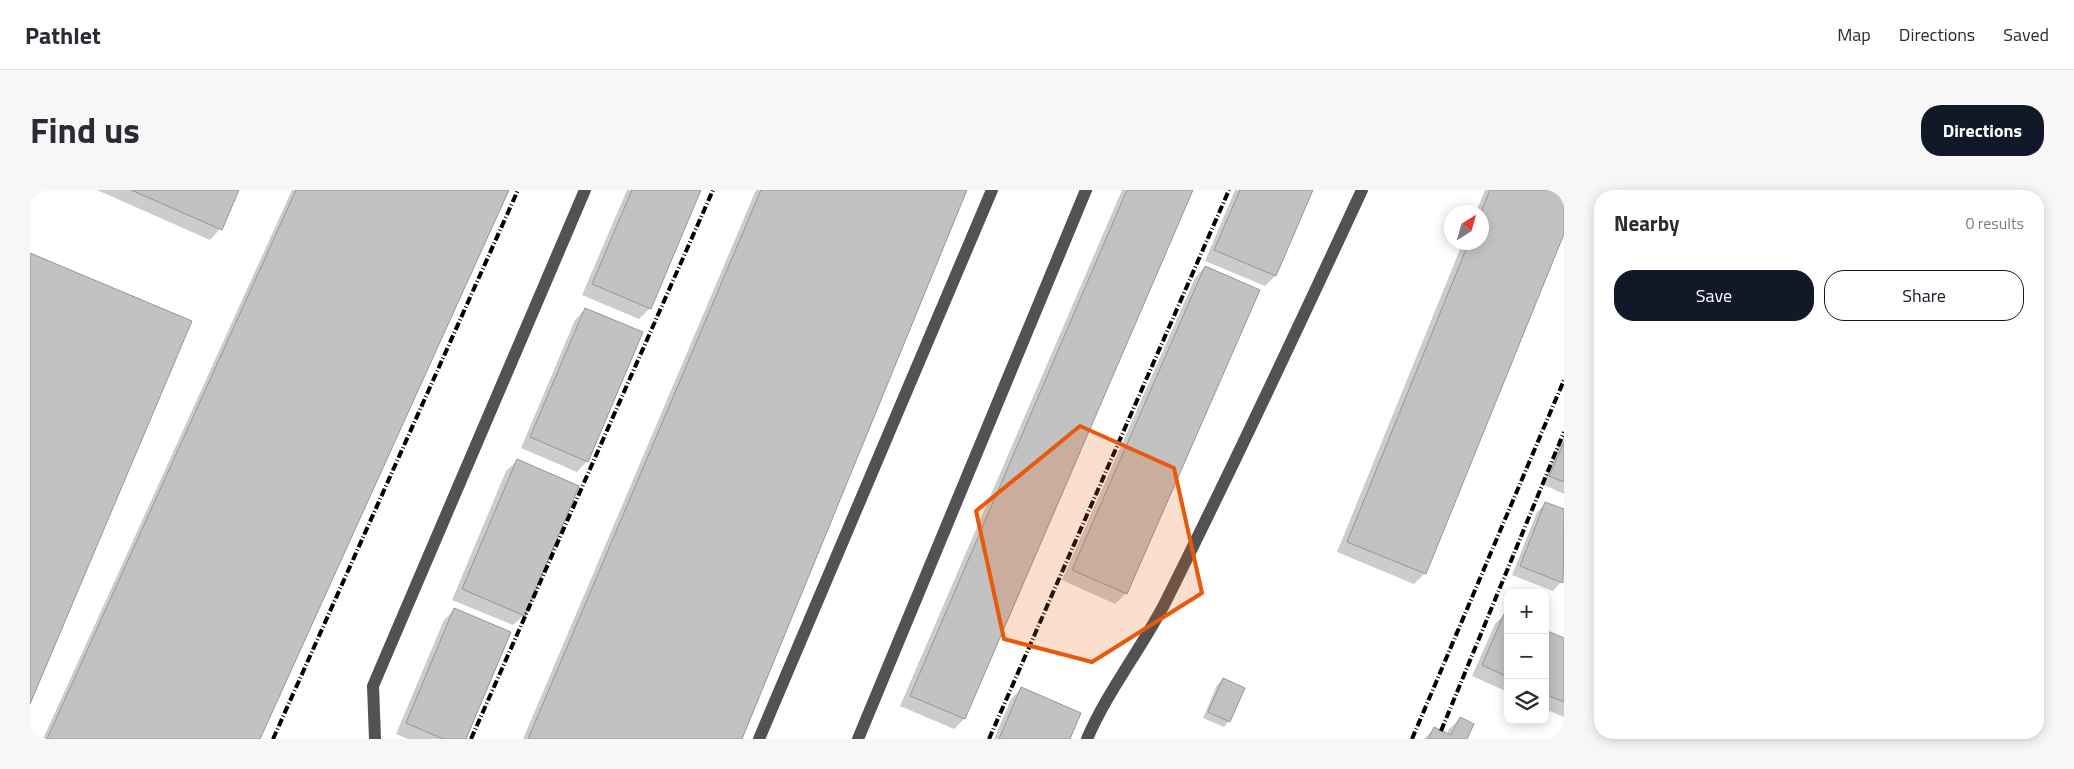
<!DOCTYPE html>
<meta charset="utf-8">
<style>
:root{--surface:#fff;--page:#f7f7f7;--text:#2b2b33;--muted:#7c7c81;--line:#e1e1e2;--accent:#111827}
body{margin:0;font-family:"Titillium Web",sans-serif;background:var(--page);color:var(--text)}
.controls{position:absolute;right:15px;bottom:15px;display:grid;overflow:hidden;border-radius:10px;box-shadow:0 2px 12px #0003}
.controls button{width:45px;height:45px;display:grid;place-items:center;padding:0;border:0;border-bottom:1px solid var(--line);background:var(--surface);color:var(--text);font:25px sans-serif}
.compass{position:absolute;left:1414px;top:15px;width:45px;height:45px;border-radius:50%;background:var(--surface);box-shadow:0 2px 12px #0003;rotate:37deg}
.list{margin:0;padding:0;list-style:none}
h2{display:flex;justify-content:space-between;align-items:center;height:65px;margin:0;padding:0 20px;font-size:21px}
h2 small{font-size:16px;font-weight:400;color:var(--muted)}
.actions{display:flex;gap:10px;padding:15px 20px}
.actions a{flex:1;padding:11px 0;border:1px solid var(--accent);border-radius:20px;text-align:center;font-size:18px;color:var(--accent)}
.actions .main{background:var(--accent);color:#fff}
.icon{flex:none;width:28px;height:28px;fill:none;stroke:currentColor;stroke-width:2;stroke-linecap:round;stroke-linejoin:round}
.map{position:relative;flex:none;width:1534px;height:549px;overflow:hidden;border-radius:20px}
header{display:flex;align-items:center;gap:30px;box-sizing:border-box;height:70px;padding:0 25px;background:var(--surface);border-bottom:1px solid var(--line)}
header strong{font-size:24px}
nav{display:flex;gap:28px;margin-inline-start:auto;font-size:18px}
.intro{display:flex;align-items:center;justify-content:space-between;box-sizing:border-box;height:120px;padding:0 30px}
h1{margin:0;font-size:35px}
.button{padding:12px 22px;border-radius:20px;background:var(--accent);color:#fff;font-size:18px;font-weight:700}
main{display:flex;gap:30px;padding:0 30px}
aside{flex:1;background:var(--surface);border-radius:20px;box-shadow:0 2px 12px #0003}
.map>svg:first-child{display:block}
</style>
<header>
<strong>Pathlet</strong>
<nav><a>Map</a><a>Directions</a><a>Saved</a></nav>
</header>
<div class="intro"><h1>Find us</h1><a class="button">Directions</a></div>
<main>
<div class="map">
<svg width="1534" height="549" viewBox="0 0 1534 549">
<rect width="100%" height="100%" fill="#fff"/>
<!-- shadow -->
<path fill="#0003" d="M 67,0 L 208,0 L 190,39 L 180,50 Z
M 262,0 L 478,0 L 229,549 L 13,549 Z
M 597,0 L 669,0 L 620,118 L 609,129 L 552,105 Z
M 726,0 L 935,0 L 711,549 L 493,549 Z
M 1092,0 L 1162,0 L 934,529 L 924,539 L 870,516 Z
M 1205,0 L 1282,0 L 1245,86 L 1235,96 L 1175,71 Z
M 1455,0 L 1534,0 L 1534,41 L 1395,383 L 1384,394 L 1307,362 L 1433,52 L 1452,52 L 1452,22 L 1446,22 Z
M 1175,77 L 1096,403 L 1085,414 L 1032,390 L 1165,88 Z
M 555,119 L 557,271 L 547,282 L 491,258 L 545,130 Z
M 1534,247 L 1534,304 L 1512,294 L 1531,250 Z
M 487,271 L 494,425 L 483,435 L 422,410 L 476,281 Z
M 1516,313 L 1534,320 L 1534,386 L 1531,392 L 1523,401 L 1482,385 L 1507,322 Z
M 425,419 L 480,443 L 435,549 L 378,549 L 366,544 L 414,430 Z
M 1476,423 L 1478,424 L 1478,502 L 1442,486 L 1465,434 Z
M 1515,441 L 1534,450 L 1534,527 L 1515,519 Z
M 1193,490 L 1199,531 L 1194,537 L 1173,528 L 1187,495 Z
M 991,499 L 1050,524 L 1039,549 L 964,549 L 981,509 Z
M 1430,529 L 1442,534 L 1436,549 L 1394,549 L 1404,539 L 1417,545 L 1419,539 Z"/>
<!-- building -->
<path fill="#c2c2c2" stroke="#969696" d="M 101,0 L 209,0 L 192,40 Z
M 266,0 L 479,0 L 230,549 L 17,549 Z
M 602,0 L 671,0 L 621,119 L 562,94 Z
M 731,0 L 937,0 L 712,549 L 498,549 Z
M 1097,0 L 1163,0 L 935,529 L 880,506 Z
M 1210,0 L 1283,0 L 1246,86 L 1184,60 Z
M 1460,0 L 1534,0 L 1534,44 L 1396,384 L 1317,352 L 1439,52 L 1452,52 L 1451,22 Z
M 0,63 L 162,131 L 0,514 Z
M 1175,76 L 1230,100 L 1097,404 L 1042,380 Z
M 555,118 L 613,142 L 558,272 L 500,247 Z
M 1534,252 L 1534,292 L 1519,286 Z
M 487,269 L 549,296 L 495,426 L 432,399 Z
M 1515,312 L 1534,319 L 1533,393 L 1490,376 Z
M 424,418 L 481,442 L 436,549 L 413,549 L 376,533 Z
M 1475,422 L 1478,423 L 1478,487 L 1452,475 Z
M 1515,440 L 1534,448 L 1534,512 L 1515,504 Z
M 1193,488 L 1215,498 L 1200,532 L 1178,522 Z
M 991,497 L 1051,523 L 1040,549 L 969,549 Z
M 1430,527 L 1444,534 L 1437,549 L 1398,549 L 1404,537 L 1421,545 Z"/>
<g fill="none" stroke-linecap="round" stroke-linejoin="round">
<!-- minor -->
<path stroke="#525252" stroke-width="12" d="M 345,549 L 343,496 L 555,0
M 729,549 L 962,0
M 828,549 L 1056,0
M 1057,549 C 1078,500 1112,458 1136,411 C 1204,275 1268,138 1332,0"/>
<!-- rail -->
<path stroke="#000" stroke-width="4" stroke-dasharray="8 2.5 1 2.5" stroke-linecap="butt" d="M 1411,541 L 1534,242
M 243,549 L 488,0
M 441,549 L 683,0
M 959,549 L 1199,0
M 1382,549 L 1534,190"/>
</g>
<!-- marked area -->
<path fill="#e8590c" fill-opacity="0.2" stroke="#e8590c" stroke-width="4" stroke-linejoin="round" d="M 1050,236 L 1144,278 L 1172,403 L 1062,472 L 974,449 L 946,321 Z"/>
</svg>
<div class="controls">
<button>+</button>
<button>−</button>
<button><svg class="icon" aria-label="layers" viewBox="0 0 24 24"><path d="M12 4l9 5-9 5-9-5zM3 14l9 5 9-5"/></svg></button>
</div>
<svg class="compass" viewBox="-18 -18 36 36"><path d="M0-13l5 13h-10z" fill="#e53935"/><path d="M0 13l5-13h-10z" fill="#7c7c81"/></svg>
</div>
<aside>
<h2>Nearby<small>0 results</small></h2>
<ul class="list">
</ul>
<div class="actions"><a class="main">Save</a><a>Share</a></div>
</aside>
</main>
